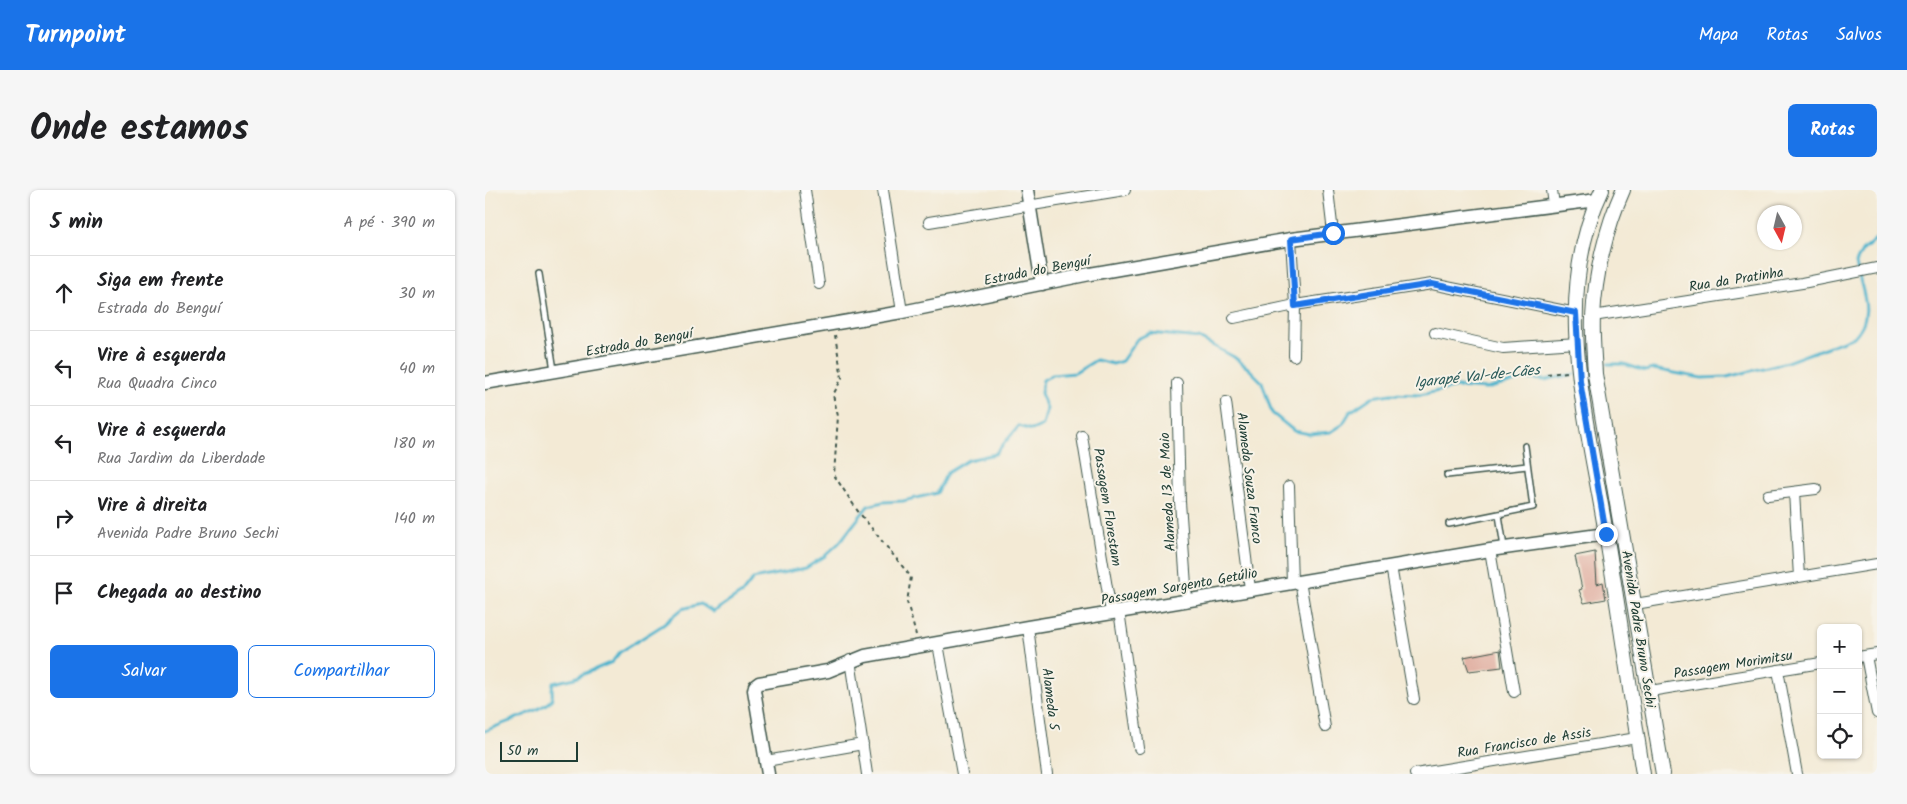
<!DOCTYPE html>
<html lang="pt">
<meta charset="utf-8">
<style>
:root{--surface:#fff;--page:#f6f6f6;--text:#202124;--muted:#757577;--line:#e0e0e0;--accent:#1a73e8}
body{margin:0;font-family:Kalam,sans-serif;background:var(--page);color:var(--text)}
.controls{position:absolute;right:15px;bottom:15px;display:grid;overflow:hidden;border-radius:8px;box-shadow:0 1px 4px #0004}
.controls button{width:45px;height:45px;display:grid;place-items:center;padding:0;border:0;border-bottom:1px solid var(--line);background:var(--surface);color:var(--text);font:25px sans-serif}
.compass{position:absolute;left:1272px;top:15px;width:45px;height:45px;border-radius:50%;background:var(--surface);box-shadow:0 1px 4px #0004;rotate:172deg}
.scale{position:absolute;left:15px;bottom:12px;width:78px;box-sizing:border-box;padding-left:5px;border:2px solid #1f3d34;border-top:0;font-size:14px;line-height:18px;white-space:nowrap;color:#1f3d34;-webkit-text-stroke:4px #f7f3e8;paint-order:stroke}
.stop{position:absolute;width:15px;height:15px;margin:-11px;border:4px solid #1a73e8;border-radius:50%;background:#fff}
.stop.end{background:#1a73e8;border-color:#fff;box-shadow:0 1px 5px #0008}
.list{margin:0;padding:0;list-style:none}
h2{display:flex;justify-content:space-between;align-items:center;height:65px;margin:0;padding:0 20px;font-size:21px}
h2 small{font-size:16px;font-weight:400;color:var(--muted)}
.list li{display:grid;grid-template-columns:32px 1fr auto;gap:15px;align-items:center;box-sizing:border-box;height:75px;padding:0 20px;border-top:1px solid var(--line)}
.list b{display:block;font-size:19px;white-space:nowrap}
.list p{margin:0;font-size:16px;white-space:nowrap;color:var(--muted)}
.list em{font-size:16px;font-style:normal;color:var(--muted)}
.actions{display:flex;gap:10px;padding:15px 20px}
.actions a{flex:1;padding:11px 0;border:1px solid var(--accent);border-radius:8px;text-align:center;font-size:18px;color:var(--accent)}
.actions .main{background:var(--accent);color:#fff}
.icon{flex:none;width:28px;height:28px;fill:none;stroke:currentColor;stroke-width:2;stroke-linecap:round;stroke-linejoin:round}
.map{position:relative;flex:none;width:1392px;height:584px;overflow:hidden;border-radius:8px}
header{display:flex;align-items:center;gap:30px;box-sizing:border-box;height:70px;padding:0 25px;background:var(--accent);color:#fff}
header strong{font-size:24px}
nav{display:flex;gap:28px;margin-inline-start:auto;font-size:18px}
.intro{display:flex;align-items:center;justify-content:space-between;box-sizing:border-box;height:120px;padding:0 30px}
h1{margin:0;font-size:35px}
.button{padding:12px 22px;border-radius:8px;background:var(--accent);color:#fff;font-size:18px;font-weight:700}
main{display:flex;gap:30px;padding:0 30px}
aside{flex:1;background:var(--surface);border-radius:8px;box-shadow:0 1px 4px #0004}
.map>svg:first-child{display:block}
</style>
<header>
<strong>Turnpoint</strong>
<nav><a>Mapa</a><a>Rotas</a><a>Salvos</a></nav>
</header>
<div class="intro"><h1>Onde estamos</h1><a class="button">Rotas</a></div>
<main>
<aside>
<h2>5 min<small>A pé · 390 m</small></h2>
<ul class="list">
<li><svg class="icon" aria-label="ahead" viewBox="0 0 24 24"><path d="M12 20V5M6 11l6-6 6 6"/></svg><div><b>Siga em frente</b><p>Estrada do Benguí</p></div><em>30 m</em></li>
<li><svg class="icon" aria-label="left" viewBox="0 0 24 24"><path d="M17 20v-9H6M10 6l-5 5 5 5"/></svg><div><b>Vire à esquerda</b><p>Rua Quadra Cinco</p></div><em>40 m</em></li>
<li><svg class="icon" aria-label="left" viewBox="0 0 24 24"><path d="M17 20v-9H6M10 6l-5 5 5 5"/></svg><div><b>Vire à esquerda</b><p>Rua Jardim da Liberdade</p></div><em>180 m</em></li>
<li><svg class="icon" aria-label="right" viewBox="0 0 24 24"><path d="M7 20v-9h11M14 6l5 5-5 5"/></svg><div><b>Vire à direita</b><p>Avenida Padre Bruno Sechi</p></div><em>140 m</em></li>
<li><svg class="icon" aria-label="arrive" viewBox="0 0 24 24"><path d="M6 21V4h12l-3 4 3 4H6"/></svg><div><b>Chegada ao destino</b></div></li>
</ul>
<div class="actions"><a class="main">Salvar</a><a>Compartilhar</a></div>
</aside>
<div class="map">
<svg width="1392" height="584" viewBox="0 0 1392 584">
<rect width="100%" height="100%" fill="#f7f3e8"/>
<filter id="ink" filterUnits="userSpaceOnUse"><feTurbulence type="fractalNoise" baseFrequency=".02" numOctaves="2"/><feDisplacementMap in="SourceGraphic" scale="10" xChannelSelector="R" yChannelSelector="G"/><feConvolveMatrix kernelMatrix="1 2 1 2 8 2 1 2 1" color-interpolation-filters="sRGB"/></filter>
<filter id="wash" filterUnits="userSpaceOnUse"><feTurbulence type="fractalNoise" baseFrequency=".0096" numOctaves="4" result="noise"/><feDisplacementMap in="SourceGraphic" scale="20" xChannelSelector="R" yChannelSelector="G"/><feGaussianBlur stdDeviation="1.12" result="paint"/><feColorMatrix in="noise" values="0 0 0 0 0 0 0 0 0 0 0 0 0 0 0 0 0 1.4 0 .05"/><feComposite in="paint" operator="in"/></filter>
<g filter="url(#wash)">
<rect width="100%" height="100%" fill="#f3ead5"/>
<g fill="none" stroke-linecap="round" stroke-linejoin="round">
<!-- stream -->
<path stroke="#4eb4cd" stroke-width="3" d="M 1123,174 L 1139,174 L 1160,181 L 1168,179 L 1217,188 L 1242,187 L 1302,172 L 1369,147 C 1392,123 1375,99 1371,73 L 1377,61 L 1392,48
M 0,541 C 12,535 63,519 67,508 C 68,504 66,498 68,493 L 90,488 L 127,472 L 135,462 L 178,435 L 197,419 L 216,414 L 228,422 L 257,403 L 268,389 L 321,378 L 340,366 L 354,353 L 383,316 L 398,312 L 418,311 L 452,303 L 462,283 L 483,270 L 510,264 L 534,236 L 547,240 L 558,235 L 562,219 L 556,203 L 558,190 L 567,185 L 590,183 L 611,170 L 628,174 L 637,171 L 652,149 L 665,143 L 714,148 L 749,167 L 764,179 L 777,192 L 787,223 L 809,241 L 825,244 L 846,242 L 857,235 L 865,222 L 887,207 L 906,204 L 935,205 L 972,197 L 1001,199 L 1039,189 L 1060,190 L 1090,184"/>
</g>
<g id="blocks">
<!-- building -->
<path fill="#e1b0a3" d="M 1110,362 L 1112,394 L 1118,392 L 1121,409 L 1099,413 L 1094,400 L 1097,399 L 1090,366 Z
M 1015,460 L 1017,477 L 984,481 L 979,467 Z"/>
</g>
</g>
<g filter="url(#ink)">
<use href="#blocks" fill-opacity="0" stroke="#3f574c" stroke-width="1"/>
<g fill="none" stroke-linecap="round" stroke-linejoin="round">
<defs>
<path id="service" d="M 54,84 L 69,180
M 962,285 L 1042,276
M 1014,325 L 1019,357
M 964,334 L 1048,317 L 1040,256"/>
<path id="minor" d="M 320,0 L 334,94
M 398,0 L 417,122
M 843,0 L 848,43
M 1067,0 L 1069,15
M 444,32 L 640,0
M 806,49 L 810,115 L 809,166
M 1108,126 L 1317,93 L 1392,78
M 749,128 L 810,115 L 947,94 L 1091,123
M 950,143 L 1018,158 L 1092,153
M 692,193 L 695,312 L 702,409
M 741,212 L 765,399
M 597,246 L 626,422
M 804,296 L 807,393
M 1309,302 L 1314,387
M 1283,305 L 1331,299
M 1005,360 L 1029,502
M 906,376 L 929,509
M 815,391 L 840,537
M 1150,414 L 1392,374
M 634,421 L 654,558
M 543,437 L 562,584
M 453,454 L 477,584
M 1381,466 L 1392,523
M 1373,467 L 1392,464
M 365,470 L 382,584
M 1293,480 L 1312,584
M 1165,501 L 1336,473
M 281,571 L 378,554
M 930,584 L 1152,548"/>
<path id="tertiary" d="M 542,0 L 557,94
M 0,193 L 417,122 L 605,84 L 806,49 L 1112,10
M 283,584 L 269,500 L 270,496 L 274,493 L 343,481 L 380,466 L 543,437 L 1005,360 L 1121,344"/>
<path id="secondary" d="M 1117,0 C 1066,106 1102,228 1120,338 C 1134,420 1145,502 1158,584
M 1138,0 C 1121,38 1110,85 1108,127 C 1107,145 1109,165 1110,184 L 1178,584"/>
</defs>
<!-- service casing -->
<use href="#service" stroke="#3f574c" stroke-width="8"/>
<!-- minor casing -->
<use href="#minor" stroke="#3f574c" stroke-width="12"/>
<!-- tertiary casing -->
<use href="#tertiary" stroke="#3f574c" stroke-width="15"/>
<!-- secondary casing -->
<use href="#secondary" stroke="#3f574c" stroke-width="16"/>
<!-- path -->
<path stroke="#3f574c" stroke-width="2" stroke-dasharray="4 4" stroke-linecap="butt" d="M 350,145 L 357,188 L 348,205 L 353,226 L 349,285 L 372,320 L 426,387 L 422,412 L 431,445
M 1062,184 L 1082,182"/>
<!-- service -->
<use href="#service" stroke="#fff" stroke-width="5"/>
<!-- minor -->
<use href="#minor" stroke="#fff" stroke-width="10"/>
<!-- tertiary -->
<use href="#tertiary" stroke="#fff" stroke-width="12"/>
<!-- secondary -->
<use href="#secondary" stroke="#fff" stroke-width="14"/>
</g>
</g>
<g fill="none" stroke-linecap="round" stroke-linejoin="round" filter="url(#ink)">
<!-- route -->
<path stroke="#1a73e8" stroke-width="6" d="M 848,43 L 806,49 L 810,116 L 947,94 L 1091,123 L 1095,191 L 1121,344"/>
</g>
<g text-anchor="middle" stroke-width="4" stroke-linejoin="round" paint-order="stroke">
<!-- street labels -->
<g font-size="14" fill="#1f3d34" stroke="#f7f3e8">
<text transform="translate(552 80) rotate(-11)" y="5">Estrada do Benguí</text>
<text transform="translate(1251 89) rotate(-9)" y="5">Rua da Pratinha</text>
<text transform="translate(154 152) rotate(-10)" y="5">Estrada do Benguí</text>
<text transform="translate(765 288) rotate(83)" y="5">Alameda Souza Franco</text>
<text transform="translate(682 302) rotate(-93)" y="5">Alameda 13 de Maio</text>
<text transform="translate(623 317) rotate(81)" y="5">Passagem Florestam</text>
<text transform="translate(694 396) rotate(-10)" y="5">Passagem Sargento Getúlio</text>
<text transform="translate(1154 439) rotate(81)" y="5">Avenida Padre Bruno Sechi</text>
<text transform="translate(1248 474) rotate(-9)" y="5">Passagem Morimitsu</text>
<text transform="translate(566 509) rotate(83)" y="5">Alameda 5</text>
<text transform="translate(1039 552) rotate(-9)" y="5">Rua Francisco de Assis</text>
</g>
<!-- water labels -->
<g font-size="15" font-style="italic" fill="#2b5b5a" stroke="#f7f3e8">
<text transform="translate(992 186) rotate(-6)" y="5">Igarapé Val-de-Cães</text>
</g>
</g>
</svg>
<div class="controls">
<button>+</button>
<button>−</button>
<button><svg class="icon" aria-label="locate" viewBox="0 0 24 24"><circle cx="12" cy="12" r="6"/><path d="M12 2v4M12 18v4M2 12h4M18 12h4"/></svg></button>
</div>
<svg class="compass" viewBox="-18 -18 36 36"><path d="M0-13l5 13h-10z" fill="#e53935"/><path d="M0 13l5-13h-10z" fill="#757577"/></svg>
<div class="scale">50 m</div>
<div class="stop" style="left:848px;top:43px"></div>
<div class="stop end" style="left:1121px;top:344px"></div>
</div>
</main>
